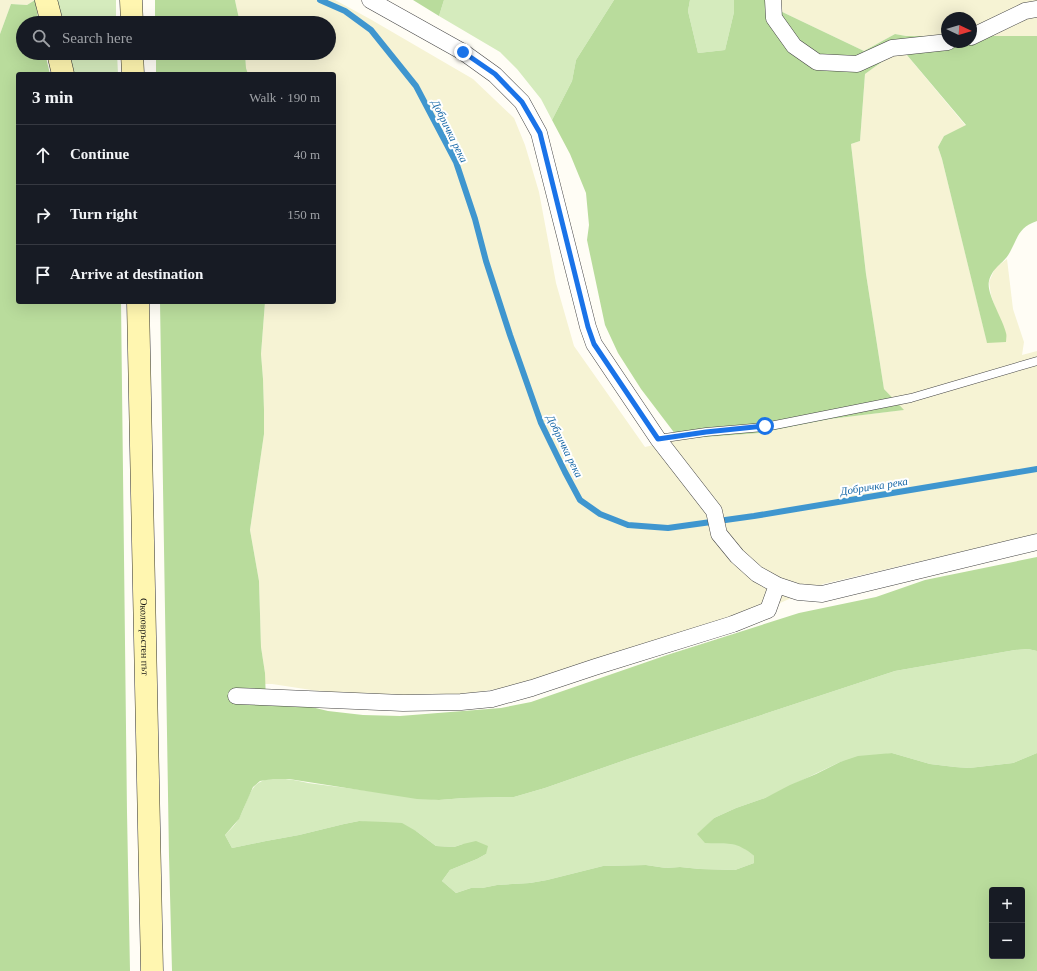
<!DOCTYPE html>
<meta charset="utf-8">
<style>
:root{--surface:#171b24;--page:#242831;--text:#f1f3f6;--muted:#9ea1a6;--line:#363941}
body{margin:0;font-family:"Times New Roman",serif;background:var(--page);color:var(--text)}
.controls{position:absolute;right:12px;bottom:12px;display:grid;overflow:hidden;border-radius:4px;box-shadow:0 4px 16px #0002}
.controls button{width:36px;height:36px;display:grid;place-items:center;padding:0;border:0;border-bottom:1px solid var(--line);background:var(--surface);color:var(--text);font:20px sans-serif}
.compass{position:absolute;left:941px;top:12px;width:36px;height:36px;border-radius:50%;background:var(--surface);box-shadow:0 4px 16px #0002;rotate:94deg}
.stop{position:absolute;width:12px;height:12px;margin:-9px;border:3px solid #1a73e8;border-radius:50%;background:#fff}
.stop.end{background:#1a73e8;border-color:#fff;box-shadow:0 1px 4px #0008}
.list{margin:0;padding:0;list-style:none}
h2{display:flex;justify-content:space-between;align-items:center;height:52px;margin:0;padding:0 16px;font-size:17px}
h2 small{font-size:13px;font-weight:400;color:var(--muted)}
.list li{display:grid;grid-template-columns:26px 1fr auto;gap:12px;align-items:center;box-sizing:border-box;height:60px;padding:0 16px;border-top:1px solid var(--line)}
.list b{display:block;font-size:15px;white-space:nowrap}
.list em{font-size:13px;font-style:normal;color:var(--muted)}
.icon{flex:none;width:22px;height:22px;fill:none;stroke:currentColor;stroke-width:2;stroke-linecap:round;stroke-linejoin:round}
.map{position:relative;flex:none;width:1037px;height:971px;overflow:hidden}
.search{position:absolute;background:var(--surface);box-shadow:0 4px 16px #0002;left:16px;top:16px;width:320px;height:44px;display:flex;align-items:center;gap:10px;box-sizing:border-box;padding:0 14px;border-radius:22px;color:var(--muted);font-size:15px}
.panel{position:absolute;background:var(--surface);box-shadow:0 4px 16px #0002;left:16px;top:72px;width:320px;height:232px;border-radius:4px}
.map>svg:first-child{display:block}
</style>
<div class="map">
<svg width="1037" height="971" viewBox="0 0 1037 971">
<rect width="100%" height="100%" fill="#fffdf5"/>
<!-- farmland -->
<path fill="#f6f3d4" d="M 0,0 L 35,0 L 27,5 L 11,4 L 0,34 Z
M 235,0 L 335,0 L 370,19 L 473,79 L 514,118 L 525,145 L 539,192 L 556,283 L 574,346 L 645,447 L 679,439 L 760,433 L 830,419 L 903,410 L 884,389 L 866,274 L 851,144 L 860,141 L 865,74 L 901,48 L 966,126 L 944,136 L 938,147 L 942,159 L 987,342 L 1006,342 L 991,295 L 989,282 L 995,268 L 1007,259 L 1013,309 L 1024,342 L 1022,355 L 1037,351 L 1037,534 L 823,584 L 755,614 L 530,684 L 451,696 L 384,701 L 272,684 L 265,684 L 265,673 L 261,647 L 259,581 L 250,530 L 264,434 L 264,410 L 263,379 L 261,354 L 265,302 L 334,302 L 334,74 L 248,74 L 246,68 L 245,53 L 329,53 L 329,23 L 240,23 L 236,5 Z
M 779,0 L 1037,0 L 1037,36 L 971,36 L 971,18 L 947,18 L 947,36 L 906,36 L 895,34 L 864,51 L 776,9 Z"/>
<!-- green -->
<path fill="#d5ebbd" d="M 56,0 L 116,0 L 116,23 L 62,23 Z
M 444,0 L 614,0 L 576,60 L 572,81 L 552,120 L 541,99 L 517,69 L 500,52 L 439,16 Z
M 690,0 L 734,0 L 734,12 L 725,50 L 698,53 L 688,11 Z
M 68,53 L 117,53 L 118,74 L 75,74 L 71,64 Z
M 1028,649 L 1037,651 L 1037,753 L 1013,763 L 969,768 L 955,767 L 930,764 L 892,753 L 840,762 L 765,798 L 736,808 L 714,818 L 698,834 L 717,843 L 725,842 L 739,845 L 747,850 L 754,856 L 754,863 L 735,870 L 700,869 L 680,867 L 666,868 L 646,865 L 603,866 L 547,880 L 530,883 L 497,885 L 482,888 L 471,888 L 456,893 L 442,881 L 450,870 L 477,859 L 486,854 L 463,844 L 454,847 L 436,846 L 416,831 L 359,821 L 344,824 L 299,835 L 266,841 L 232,848 L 225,835 C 230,830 236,824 239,818 C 245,808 247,796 254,787 C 265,773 293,780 308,783 L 439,800 L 464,798 L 514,797 L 545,788 L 631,758 L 895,671 L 1015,650 Z"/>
<!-- forest -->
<path fill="#b9dc9c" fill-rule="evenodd" d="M 35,0 L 39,23 L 23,23 L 23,53 L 45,53 L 50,74 L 18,74 L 18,302 L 121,302 L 127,812 L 130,971 L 0,971 L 0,34 L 11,4 L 27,5 Z
M 155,0 L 235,0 L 236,5 L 240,23 L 155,23 Z
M 413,0 L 444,0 L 439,16 Z
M 614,0 L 690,0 L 688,11 L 698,53 L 725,50 L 734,12 L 734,0 L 779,0 L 776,9 L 864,51 L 895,34 L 906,36 L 947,36 L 947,42 L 971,42 L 971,36 L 1037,36 L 1037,221 C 1019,227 1018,237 1010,252 C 1004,264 993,266 989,281 C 986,294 1003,319 1006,333 C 1007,336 1006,339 1006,342 L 987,343 L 942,159 L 938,147 L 944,136 L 966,125 L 901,48 L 865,74 L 860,141 L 851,144 L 866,274 L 884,389 L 904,410 L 830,419 L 760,433 L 679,439 L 641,389 L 618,353 L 605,325 L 587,240 L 589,225 L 586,193 L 570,154 L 552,120 L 572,81 L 576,60 Z
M 156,53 L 245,53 L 246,68 L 248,74 L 156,74 Z
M 160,302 L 265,302 L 261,354 L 263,379 L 264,410 L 264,434 L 250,530 L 259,581 L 261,647 L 265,673 L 266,703 L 303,705 L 328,711 L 363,715 L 400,716 L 501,708 L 531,702 L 667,655 L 799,613 L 876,597 L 925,580 L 1037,557 L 1037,651 L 1028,649 L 1015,650 L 895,671 L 631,758 L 545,788 L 514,797 L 464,798 L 439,800 L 417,799 L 289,779 L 273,779 L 260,781 L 253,787 L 239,819 L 225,835 L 232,848 L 266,841 L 299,835 L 344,824 L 359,821 L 385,822 L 402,823 L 416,831 L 436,846 L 454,847 L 463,844 L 476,841 L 488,846 L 486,854 L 477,859 L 450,870 L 442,881 L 456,893 L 471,888 L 482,888 L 497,885 L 530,883 L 547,880 L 603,866 L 646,865 L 666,868 L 680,867 L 700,869 L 735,870 L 754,863 L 754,856 C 736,840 726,844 705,843 L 697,834 L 714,818 L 736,808 L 765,798 L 790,785 L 816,774 L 840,762 L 858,756 L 892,753 L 930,764 L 955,767 L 969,768 L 1013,763 L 1037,753 L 1037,971 L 172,971 L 169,856 ZM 992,890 L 1022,890 L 1022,956 L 992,956 Z"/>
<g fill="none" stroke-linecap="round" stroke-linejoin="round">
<!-- stream -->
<path stroke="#3f96cf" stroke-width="6" d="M 320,0 L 345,11 L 371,30 L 416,86 L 456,162 L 475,219 L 486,261 L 510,335 L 541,423 L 565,472 L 580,500 L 600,514 L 628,525 L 668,528 L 754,516 L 1037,469"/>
<defs>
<path id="service" d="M 658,439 L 706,432 L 765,427 L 911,398 L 1037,361"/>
<path id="minor" d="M 370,0 L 463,52 L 495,75 L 522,102 L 539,133 L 588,327 L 594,344 L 658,439 L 714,511 L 719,534 L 737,556 L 757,574 L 777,585 L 798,592 L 822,594 L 1037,542
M 773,0 L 774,18 L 794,46 L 817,62 L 857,64 L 892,48 L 948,42
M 971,37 L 1025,11 L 1037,9
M 236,696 L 403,703 L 461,702 L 492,699 L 532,688 L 595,667 L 733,624 L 768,610 L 777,585"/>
<g id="secondary">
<path d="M 46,0 L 52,23"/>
<path d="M 131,0 L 132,23"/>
<path d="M 58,53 L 63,74"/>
<path d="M 132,53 L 133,74"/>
<path id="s1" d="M 138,302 L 152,971"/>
</g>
</defs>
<!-- service casing -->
<use href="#service" stroke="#444" stroke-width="9"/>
<!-- minor casing -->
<use href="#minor" stroke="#444" stroke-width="17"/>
<!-- secondary casing -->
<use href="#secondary" stroke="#333" stroke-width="23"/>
<!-- service -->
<use href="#service" stroke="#fff" stroke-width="8"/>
<!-- minor -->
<use href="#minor" stroke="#fff" stroke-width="16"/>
<!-- secondary -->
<use href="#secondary" stroke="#fff6b0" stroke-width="22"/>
</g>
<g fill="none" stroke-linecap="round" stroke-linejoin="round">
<!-- route -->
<path stroke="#1a73e8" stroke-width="5" d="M 463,52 L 495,74 L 522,102 L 540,133 L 588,327 L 594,344 L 658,439 L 706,432 L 765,426"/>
</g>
<g text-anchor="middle" stroke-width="4" stroke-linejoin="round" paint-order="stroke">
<!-- street labels -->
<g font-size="10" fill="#111" stroke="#fff">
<text dy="4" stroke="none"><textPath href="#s1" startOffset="335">Околовръстен път</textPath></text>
</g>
<!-- water labels -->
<g font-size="11" font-style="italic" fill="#1768a6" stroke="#fff">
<text transform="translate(450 131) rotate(64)" y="4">Добричка река</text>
<text transform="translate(565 446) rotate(64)" y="4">Добричка река</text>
<text transform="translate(874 486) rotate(-9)" y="4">Добричка река</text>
</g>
</g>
</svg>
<div class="controls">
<button>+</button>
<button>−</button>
</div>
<svg class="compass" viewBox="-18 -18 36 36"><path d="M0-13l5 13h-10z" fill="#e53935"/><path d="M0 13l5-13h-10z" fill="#9ea1a6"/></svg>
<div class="stop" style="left:765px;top:426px"></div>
<div class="stop end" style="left:463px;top:52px"></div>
<div class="search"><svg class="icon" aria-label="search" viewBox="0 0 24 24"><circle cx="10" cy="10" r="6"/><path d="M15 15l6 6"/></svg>Search here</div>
<section class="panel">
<h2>3 min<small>Walk · 190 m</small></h2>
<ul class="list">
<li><svg class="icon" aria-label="ahead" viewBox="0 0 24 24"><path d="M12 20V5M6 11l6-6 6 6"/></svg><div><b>Continue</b></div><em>40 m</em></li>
<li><svg class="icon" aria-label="right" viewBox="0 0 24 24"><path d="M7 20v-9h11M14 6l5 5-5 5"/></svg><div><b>Turn right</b></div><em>150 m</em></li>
<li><svg class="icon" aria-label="arrive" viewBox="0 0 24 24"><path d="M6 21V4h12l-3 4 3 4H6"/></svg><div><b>Arrive at destination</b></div></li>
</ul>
</section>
</div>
